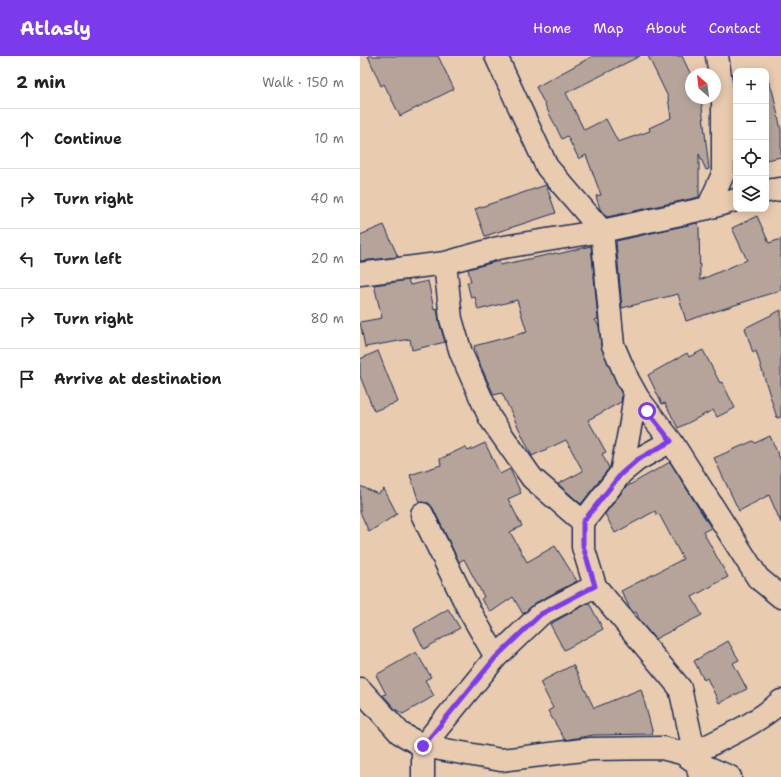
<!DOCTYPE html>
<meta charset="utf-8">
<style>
:root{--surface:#fff;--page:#f6f6f6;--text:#202124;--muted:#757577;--line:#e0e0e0;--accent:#7c3aed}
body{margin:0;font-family:"Shantell Sans",sans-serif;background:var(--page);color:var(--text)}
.controls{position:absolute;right:12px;top:12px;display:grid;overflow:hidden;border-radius:8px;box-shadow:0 2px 10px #0003}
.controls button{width:36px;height:36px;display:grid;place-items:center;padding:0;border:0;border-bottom:1px solid var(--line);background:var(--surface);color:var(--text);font:20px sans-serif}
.compass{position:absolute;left:325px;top:12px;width:36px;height:36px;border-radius:50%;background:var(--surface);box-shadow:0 2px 10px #0003;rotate:332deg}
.stop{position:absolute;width:12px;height:12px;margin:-9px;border:3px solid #7c3aed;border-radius:50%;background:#fff}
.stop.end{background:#7c3aed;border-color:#fff;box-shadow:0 1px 4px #0008}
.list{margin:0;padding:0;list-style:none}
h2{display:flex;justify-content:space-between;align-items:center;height:52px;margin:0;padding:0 16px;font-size:17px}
h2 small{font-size:13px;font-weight:400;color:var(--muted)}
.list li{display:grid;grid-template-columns:26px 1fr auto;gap:12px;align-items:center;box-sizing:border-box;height:60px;padding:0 16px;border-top:1px solid var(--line)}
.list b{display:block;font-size:15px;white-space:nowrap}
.list em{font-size:13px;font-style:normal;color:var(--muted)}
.icon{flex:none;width:22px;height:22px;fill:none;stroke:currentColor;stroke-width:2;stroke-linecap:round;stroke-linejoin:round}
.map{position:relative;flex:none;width:421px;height:721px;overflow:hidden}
header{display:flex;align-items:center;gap:24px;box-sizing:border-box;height:56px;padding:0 20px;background:var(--accent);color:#fff}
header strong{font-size:19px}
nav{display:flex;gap:22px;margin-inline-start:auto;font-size:14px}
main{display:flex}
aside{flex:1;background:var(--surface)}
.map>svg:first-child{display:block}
</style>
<header>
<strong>Atlasly</strong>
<nav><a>Home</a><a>Map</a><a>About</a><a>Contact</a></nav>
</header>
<main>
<aside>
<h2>2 min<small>Walk · 150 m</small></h2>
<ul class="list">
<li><svg class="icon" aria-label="ahead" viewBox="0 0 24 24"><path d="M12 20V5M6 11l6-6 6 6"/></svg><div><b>Continue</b></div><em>10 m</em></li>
<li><svg class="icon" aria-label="right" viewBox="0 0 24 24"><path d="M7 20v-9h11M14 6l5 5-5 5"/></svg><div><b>Turn right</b></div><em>40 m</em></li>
<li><svg class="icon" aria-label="left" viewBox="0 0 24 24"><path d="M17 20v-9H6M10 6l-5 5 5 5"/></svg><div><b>Turn left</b></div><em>20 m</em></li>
<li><svg class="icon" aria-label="right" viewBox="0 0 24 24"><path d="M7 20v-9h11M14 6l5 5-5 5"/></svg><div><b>Turn right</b></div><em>80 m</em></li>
<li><svg class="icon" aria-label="arrive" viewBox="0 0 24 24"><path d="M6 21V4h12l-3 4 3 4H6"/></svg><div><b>Arrive at destination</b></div></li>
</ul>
</aside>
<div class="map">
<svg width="421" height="721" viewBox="0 0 421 721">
<rect width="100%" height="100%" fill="#e9cbaf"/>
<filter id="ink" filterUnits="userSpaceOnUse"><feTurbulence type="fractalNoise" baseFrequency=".025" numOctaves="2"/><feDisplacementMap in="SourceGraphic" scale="8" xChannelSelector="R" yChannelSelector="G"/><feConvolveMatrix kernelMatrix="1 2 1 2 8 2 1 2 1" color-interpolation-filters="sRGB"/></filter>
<g filter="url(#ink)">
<!-- building -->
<path fill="#b6a49b" stroke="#1b2f5e" d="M 8,0 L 78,0 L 94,33 L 40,60 L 24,28 L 21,30 Z
M 233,0 L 280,0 L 206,37 L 224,74 L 246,63 L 258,86 L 290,75 L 289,72 L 311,62 L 308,41 L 288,0 L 322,0 L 331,19 L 331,42 L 341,42 L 349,113 L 346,114 L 339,98 L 339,141 L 247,161 L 240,153 L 236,140 L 241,139 L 226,99 L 219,103 L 207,80 L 202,83 L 176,31 Z
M 406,24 L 408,24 L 413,37 L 421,74 L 421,101 L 406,104 Z
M 186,129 L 196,157 L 125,180 L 115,153 Z
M 397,160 L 409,187 L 421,183 L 421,234 L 326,265 L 318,238 L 262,252 L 256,185 L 337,167 L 339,171 L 340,224 L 387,204 L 372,172 Z
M 24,169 L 38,201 L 0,205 L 0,179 Z
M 231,190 L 238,263 L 235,264 L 239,270 L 241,290 L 262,339 L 261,346 L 228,364 L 246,396 L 242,398 L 249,412 L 221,448 L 198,428 L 223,415 L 206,384 L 172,400 L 142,337 L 134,339 L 118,304 L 114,290 L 167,276 L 157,244 L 118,254 L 115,241 L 111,242 L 107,226 L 111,226 L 108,213 L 139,205 L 140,209 L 197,197 L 198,198 Z
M 48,224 L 50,229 L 68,225 L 74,253 L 77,252 L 79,266 L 85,286 L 52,294 L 50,283 L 5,291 L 0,266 L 22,262 L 14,229 Z
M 421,254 L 421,361 L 417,362 L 396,295 L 393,297 L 385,272 Z
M 343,294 L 360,327 L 362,326 L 375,352 L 357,361 L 353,354 L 318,372 L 305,347 L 302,348 L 288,319 L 327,297 L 329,301 Z
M 18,295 L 38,346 L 14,355 L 0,320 L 0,303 Z
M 410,380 L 421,405 L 421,467 L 409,439 L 379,455 L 354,402 L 393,385 L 395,387 Z
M 125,387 L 140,418 L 150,413 L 161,437 L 148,443 L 162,470 L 150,476 L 167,506 L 195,490 L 217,525 L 175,547 L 163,558 L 153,541 L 131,556 L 121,543 L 124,541 L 104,503 L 99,506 L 73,452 L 69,447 L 59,446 L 50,419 L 81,409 L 80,403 L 105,391 L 108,395 Z
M 310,406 L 351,472 L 343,476 L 368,521 L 332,541 L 342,559 L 295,583 L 280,565 L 276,556 L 274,557 L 270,552 L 261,535 L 323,503 L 299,458 L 297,459 L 295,455 L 255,477 L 245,458 L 266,431 Z
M 0,430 L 18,438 L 24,433 L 37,458 L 9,476 L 0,456 Z
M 229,547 L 243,573 L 204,594 L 190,568 Z
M 88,553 L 100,572 L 64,593 L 54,573 Z
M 368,585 L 379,604 L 373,607 L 387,633 L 359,647 L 347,622 L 344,624 L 334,605 Z
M 56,596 L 71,621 L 65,624 L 74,640 L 43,658 L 35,653 L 23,639 L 26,638 L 16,619 Z
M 213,609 L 234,652 L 281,633 L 293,678 L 233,679 L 205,684 L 188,655 L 193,652 L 180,626 Z"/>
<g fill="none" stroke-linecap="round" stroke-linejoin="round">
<defs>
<path id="minor" d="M 136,0 L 187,111 L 242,175 L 253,289 L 268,324 L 278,342 L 311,385 L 398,522 L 421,541
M 406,135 L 421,133
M 348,152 L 363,118 L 363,40 L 357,0
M 85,207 L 91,263 L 101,297 L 130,362 L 172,422 L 223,466 L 223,491 L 235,530 L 320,632 L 340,721
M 0,218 L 85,207 L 138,192 L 242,175 L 348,152 L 376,144
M 261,417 L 271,366 L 275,337
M 62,458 L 109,554 L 136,601
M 223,466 L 261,417 L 277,404 L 311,385
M 0,633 L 40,677 L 63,690 L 141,704 L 231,693 L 302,692 L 322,697 L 337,707 L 370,721
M 334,697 C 364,681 397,668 421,645
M 63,721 L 63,690 L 136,601 L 181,558 L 235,530"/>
</defs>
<!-- minor casing -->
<use href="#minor" stroke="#1b2f5e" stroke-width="25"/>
<!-- minor -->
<use href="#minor" stroke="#e9cbaf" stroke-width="22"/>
</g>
</g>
<g fill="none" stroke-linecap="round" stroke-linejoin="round" filter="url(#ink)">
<!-- route -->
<path stroke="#7c3aed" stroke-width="5" d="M 63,690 L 136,601 L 181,558 L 235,530 L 223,490 L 223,466 L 261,418 L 277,404 L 311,385 L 287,355"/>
</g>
</svg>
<div class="controls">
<button>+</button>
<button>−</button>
<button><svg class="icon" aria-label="locate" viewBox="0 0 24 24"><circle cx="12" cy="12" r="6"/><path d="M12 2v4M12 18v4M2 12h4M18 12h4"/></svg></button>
<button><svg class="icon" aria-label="layers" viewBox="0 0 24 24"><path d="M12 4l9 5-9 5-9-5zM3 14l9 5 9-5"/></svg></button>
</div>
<svg class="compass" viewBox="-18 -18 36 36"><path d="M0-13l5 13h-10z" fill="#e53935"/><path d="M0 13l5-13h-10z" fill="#757577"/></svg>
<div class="stop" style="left:287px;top:355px"></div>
<div class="stop end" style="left:63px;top:690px"></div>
</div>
</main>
